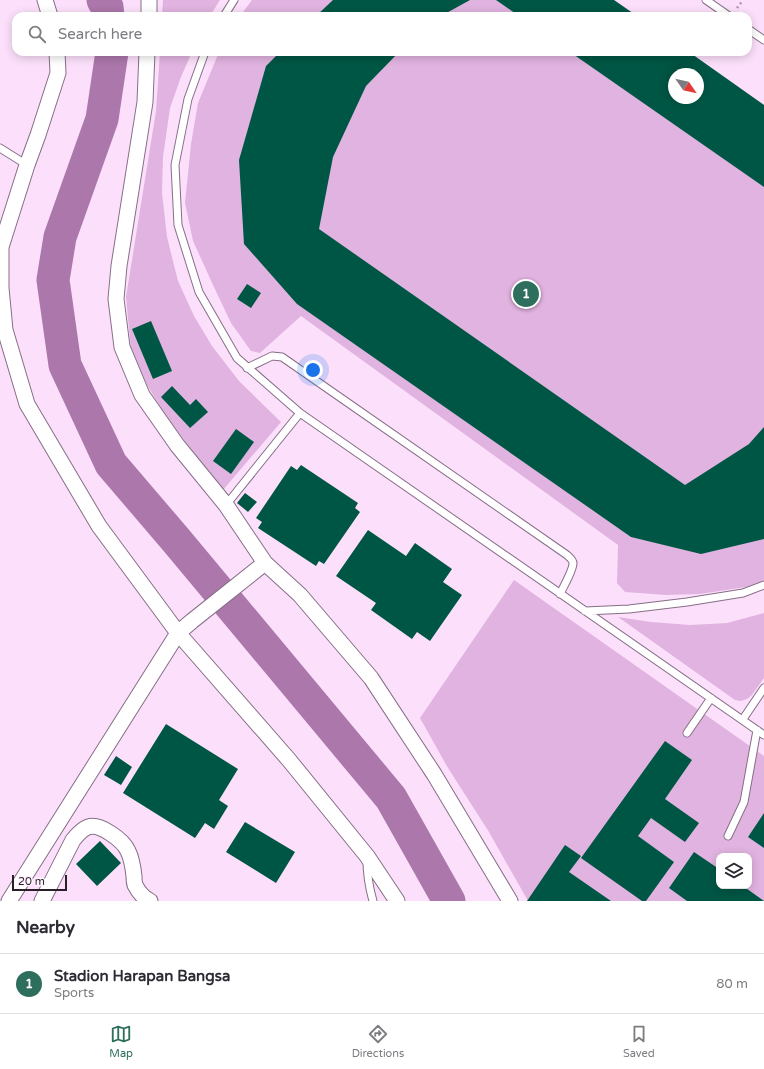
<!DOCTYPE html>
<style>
:root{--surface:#fff;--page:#f2f2f3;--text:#2b2b33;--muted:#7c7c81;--line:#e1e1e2;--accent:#2d6e5c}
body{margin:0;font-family:"Varela Round",sans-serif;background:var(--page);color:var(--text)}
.controls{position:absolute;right:12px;bottom:12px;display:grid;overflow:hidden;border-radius:8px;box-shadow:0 2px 10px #0003}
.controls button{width:36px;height:36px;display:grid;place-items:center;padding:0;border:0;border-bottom:1px solid var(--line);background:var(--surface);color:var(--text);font:20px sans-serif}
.compass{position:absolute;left:668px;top:68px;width:36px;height:36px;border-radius:50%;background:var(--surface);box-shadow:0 2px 10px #0003;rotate:124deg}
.scale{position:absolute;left:12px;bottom:10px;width:55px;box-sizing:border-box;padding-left:4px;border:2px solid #291f29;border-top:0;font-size:11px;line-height:14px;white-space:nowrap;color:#291f29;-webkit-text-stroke:3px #fff4fe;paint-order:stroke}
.you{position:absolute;left:313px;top:370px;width:14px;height:14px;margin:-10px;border:3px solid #fff;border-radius:50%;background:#1a73e8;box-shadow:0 0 0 6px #1a73e833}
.badge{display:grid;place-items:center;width:26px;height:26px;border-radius:50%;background:var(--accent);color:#fff;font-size:13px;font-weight:700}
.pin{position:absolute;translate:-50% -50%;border:2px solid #fff;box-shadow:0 1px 4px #0006}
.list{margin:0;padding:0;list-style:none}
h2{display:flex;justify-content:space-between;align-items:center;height:52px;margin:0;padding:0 16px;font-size:17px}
h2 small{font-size:13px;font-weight:400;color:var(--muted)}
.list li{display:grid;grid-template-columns:26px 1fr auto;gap:12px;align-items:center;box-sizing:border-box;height:60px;padding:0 16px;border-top:1px solid var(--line)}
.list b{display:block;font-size:15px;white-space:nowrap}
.list p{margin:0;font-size:13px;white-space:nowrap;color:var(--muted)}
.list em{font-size:13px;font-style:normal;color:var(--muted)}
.icon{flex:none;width:22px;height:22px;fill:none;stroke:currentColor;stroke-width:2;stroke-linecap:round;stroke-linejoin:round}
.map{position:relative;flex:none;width:764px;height:901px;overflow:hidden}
.search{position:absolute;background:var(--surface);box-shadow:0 2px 10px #0003;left:12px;right:12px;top:12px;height:44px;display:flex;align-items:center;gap:10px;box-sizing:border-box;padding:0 14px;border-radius:12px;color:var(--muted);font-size:15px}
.sheet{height:112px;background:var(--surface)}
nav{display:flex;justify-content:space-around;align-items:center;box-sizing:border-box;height:56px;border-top:1px solid var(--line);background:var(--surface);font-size:11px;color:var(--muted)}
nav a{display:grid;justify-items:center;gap:2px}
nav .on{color:var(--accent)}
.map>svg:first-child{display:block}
</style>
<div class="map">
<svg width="764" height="901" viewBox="0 0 764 901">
<rect width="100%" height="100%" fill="#fce0fb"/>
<!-- green -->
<path fill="#e1b3e0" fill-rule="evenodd" d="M 163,0 L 220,0 L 210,16 L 162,16 Z
M 252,0 L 614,0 L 637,16 L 240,16 Z
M 160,52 L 192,52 L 181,77 L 170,108 L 163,157 L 162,193 L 167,237 L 178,281 L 194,316 L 212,346 L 239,381 L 281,422 L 223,490 L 167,418 L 147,385 L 131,350 L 126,297 L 156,111 Z
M 219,52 L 689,52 L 764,105 L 764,580 L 746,587 L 700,594 L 666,595 L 625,592 L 617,583 L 618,545 L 301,316 L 260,353 L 251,351 L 231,323 L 213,285 L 193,241 L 185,203 L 191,144 L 198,103 ZM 674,74 L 698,74 L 698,98 L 674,98 Z
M 514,580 L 764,756 L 764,901 L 528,901 L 489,832 L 448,768 L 420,718 ZM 719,856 L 749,856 L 749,886 L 719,886 Z
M 764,613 L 764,678 L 752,695 L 747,699 L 741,701 L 735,700 L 618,617 L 651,622 L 690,625 L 727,623 Z"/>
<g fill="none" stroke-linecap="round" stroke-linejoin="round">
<!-- river -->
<path stroke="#ac77ab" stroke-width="33" d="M 103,0 L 107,7 L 108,16
M 112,52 L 102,119 L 60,237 L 53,280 L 65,365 L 111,464 L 176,540 L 391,798 L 449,901"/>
</g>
<!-- building -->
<path fill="#005644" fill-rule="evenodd" d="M 333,0 L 470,0 L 441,16 L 316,16 Z
M 496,0 L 614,0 L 637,16 L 519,16 Z
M 280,52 L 399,52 L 366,86 L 333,157 L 319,229 L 685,485 L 749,444 L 764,427 L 764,539 L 701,554 L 631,537 L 297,304 L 244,244 L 239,160 L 266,66 Z
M 570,52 L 689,52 L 764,105 L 764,187 ZM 674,74 L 698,74 L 698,98 L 674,98 Z
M 247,284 L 261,293 L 251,308 L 237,299 Z
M 151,321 L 172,371 L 153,379 L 132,329 Z
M 172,386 L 190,405 L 196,399 L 208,412 L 190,428 L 161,397 Z
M 236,429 L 254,442 L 231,474 L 213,461 Z
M 301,465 L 358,503 L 355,508 L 360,512 L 324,564 L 319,561 L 316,566 L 258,528 L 262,522 L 256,518 L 291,466 L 297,470 Z
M 245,493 L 257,502 L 248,512 L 237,503 Z
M 368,530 L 406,556 L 415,543 L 452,569 L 443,582 L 462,595 L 430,641 L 417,632 L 412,639 L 371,610 L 376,603 L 336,576 Z
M 166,724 L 238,769 L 219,800 L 228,806 L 214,829 L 205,823 L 195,838 L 123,793 Z
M 665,741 L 692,760 L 665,799 L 699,823 L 685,842 L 651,818 L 638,836 L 674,862 L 646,901 L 642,901 L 581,858 Z
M 116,756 L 132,767 L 121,785 L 104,775 Z
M 764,813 L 764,848 L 748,837 Z
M 245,822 L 295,852 L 276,883 L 226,852 Z
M 100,841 L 121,863 L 97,886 L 76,864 Z
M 565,845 L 581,856 L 569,872 L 611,901 L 527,901 Z
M 694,852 L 719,869 L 719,886 L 743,886 L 764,901 L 687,901 L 669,888 Z"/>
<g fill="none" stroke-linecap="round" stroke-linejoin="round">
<defs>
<path id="service" d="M 706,0 L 729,16
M 224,16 L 234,0
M 748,29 L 764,40
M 205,52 L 188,99 L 175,165 L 178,225 L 199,292 L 237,358 L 300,413 L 764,735
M 0,148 L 27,165
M 247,368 L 272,356 L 282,357 L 567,555 C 570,558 573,560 573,563 C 573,571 563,587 560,594
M 226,505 L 300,413
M 585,611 L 629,609 L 687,602 L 743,593 L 764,585
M 743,719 L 764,688
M 687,733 L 711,698
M 728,836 L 744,802 L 757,730
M 367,860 C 367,874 369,887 373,901"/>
<path id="minor" d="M 45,0 L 50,16
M 149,16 L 149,0
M 57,52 L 58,73 L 38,135 L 27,165 L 1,247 L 1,288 L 5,330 L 27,404 L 99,526 L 178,633 L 289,760 L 367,856 L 397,901
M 147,52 L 145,102 L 119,266 L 116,299 L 122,347 L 142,395 L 177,445 L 226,505 L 265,563 L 300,595 L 371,678 L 434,774 L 510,901
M 9,901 L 178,633 L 192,621 L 265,563
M 42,901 L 73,840 C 77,835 82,829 88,827 C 100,823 123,840 128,851 C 132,859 133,867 134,876 C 134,879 134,882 135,885 C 138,891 144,898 150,901"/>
</defs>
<!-- service casing -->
<use href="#service" stroke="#866e86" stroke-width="9"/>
<!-- minor casing -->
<use href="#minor" stroke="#866e86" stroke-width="17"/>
<!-- path -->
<path stroke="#ad98ad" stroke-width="2.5" stroke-dasharray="2 3" stroke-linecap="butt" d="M 737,8 L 743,0"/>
<!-- service -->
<use href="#service" stroke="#fff" stroke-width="7"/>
<!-- minor -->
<use href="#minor" stroke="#fff" stroke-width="15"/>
</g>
</svg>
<div class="controls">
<button><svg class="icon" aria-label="layers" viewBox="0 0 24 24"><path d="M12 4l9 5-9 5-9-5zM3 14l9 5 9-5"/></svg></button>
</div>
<svg class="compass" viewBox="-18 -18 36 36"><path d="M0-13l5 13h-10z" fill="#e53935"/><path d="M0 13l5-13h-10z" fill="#7c7c81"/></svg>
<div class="scale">20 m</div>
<div class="you"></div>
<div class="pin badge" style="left:526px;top:294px">1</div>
<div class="search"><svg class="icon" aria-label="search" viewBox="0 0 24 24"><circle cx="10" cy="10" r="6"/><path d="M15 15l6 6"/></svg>Search here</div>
</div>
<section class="sheet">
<h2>Nearby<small></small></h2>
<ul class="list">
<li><span class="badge">1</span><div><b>Stadion Harapan Bangsa</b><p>Sports</p></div><em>80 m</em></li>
</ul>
</section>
<nav>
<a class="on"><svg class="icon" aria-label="map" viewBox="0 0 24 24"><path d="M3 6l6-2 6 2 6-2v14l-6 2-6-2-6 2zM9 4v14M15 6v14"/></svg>Map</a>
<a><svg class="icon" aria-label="directions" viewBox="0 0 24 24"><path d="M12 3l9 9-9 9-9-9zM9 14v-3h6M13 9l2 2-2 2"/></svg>Directions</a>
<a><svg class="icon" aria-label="saved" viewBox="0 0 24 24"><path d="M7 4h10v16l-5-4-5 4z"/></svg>Saved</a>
</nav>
